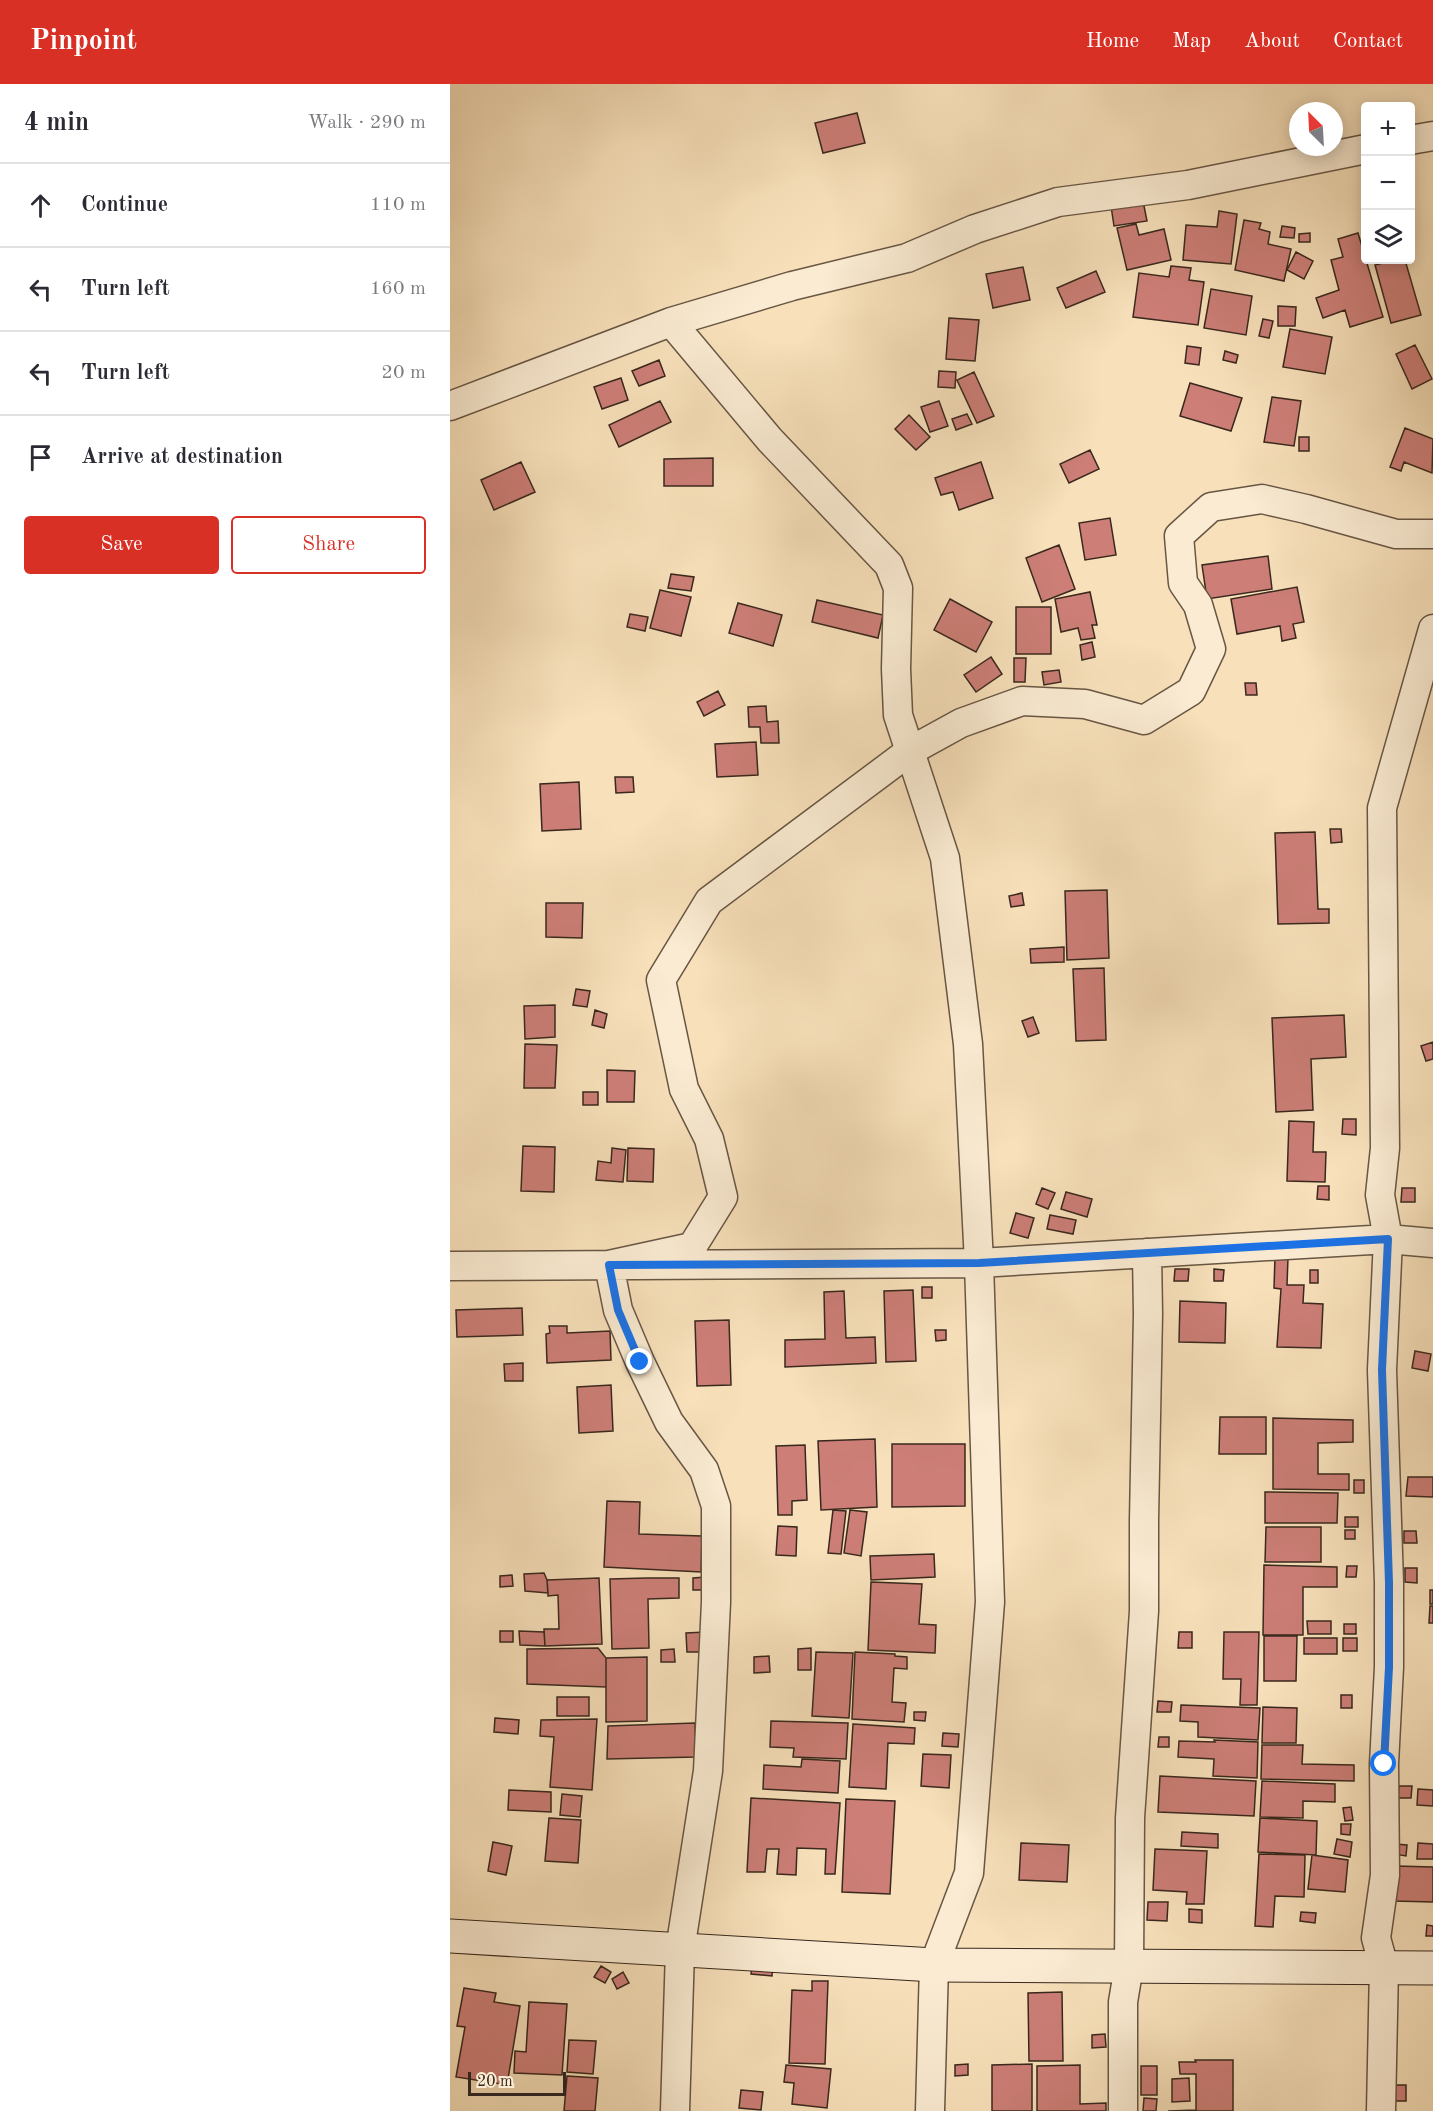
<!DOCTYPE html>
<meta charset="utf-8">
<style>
:root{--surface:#fff;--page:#f2f2f3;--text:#2b2b33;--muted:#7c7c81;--line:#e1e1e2;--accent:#d93025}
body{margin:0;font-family:"Old Standard TT",serif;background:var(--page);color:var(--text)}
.controls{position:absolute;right:18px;top:18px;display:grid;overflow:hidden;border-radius:6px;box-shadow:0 3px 15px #0003}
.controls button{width:54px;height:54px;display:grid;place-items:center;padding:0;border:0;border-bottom:2px solid var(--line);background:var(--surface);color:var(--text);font:30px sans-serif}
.compass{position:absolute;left:839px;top:18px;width:54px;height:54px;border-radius:50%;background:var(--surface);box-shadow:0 3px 15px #0003;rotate:336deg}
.scale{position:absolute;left:18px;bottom:15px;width:98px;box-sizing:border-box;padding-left:6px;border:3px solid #39281d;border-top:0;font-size:16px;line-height:21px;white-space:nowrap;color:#39281d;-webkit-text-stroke:4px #faebd2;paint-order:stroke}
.stop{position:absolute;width:18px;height:18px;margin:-14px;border:4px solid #1a73e8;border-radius:50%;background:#fff}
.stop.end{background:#1a73e8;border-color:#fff;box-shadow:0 2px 6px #0008}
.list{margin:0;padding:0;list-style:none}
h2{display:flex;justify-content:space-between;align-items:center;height:78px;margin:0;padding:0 24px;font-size:26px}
h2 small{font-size:20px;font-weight:400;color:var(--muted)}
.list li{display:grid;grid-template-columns:39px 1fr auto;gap:18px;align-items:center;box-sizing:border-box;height:84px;padding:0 24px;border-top:2px solid var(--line)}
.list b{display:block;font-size:22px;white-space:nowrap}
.list em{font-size:20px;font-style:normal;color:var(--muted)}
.actions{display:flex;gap:12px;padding:18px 24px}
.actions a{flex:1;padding:14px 0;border:2px solid var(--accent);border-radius:6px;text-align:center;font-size:21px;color:var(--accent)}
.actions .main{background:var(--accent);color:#fff}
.icon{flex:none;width:33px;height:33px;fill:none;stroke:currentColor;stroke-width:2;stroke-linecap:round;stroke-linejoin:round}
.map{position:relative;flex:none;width:983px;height:2027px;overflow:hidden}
header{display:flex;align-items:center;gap:36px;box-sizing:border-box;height:84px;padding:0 30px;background:var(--accent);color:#fff}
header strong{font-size:28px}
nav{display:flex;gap:33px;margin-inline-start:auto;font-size:21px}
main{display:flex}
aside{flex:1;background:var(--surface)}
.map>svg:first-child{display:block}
</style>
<header>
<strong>Pinpoint</strong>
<nav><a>Home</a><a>Map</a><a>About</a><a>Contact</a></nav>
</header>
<main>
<aside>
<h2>4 min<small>Walk · 290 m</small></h2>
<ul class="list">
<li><svg class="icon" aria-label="ahead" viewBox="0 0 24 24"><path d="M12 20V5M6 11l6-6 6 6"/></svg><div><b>Continue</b></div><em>110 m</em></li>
<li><svg class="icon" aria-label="left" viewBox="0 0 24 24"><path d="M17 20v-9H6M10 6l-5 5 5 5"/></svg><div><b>Turn left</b></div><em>160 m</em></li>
<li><svg class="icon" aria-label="left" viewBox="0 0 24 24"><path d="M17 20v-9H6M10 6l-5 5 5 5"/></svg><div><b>Turn left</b></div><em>20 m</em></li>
<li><svg class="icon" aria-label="arrive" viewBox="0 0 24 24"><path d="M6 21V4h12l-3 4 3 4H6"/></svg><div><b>Arrive at destination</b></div></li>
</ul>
<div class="actions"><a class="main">Save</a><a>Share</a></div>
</aside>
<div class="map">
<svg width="983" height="2027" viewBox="0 0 983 2027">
<rect width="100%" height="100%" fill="#f7e0ba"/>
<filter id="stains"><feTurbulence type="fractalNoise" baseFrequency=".00333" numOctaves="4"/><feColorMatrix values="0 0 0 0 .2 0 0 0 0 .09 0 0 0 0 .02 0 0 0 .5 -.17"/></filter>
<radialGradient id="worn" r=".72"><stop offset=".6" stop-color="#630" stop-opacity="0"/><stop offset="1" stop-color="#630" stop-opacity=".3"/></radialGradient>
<!-- building -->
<path fill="#cc7e77" stroke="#39281d" stroke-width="1.5" d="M 407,29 L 415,59 L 373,69 L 365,39 Z
M 693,117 L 697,137 L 664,142 L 661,122 Z
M 769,127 L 787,130 L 781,180 L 733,176 L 736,141 L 767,143 Z
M 794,136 L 811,139 L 809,145 L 820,148 L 818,160 L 841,165 L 834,197 L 785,186 Z
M 686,140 L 689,151 L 714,145 L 721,176 L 677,186 L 667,144 Z
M 832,142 L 845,144 L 844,154 L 830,153 Z
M 860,149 L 860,158 L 849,158 L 849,150 Z
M 908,149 L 933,233 L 900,243 L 895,226 L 873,234 L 866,214 L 889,206 L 881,176 L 893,173 L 888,155 Z
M 846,168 L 863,177 L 854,195 L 837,186 Z
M 945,176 L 955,176 L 971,231 L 941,239 L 925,181 Z
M 721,182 L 741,184 L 739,196 L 754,198 L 748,241 L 683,233 L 689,189 L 719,193 Z
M 573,183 L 580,216 L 543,224 L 536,190 Z
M 646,187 L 655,208 L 616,224 L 607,204 Z
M 761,205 L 802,212 L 796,251 L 754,244 Z
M 828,222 L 846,223 L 845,242 L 828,242 Z
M 499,234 L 529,236 L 525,277 L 496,275 Z
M 813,235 L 823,237 L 819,254 L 809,252 Z
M 840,245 L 882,253 L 875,290 L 833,283 Z
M 965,261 L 982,295 L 962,305 L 946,270 Z
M 737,262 L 751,264 L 749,281 L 735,279 Z
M 775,267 L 788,271 L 786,279 L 773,276 Z
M 209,276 L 215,292 L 189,302 L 182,287 Z
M 489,287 L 506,288 L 505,304 L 488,303 Z
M 524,288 L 544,332 L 527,339 L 507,296 Z
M 171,294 L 178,316 L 152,325 L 144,303 Z
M 740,299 L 792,314 L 781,347 L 730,332 Z
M 822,313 L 851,317 L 844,362 L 814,358 Z
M 210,317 L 221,338 L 169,363 L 159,341 Z
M 489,317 L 498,342 L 480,348 L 471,323 Z
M 517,330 L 522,340 L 506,346 L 502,335 Z
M 459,331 L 480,353 L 466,366 L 445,345 Z
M 955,344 L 983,355 L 982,389 L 954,378 L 951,387 L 940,383 Z
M 849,353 L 859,353 L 859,367 L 849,367 Z
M 640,366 L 649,385 L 619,399 L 610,380 Z
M 263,374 L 263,402 L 214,402 L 214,375 Z
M 71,378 L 85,408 L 44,426 L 31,396 Z
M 531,378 L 543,414 L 509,426 L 503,408 L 491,411 L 485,394 Z
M 660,434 L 666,471 L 635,476 L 629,439 Z
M 609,461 L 625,505 L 592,518 L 576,474 Z
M 818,472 L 822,505 L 757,515 L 752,481 Z
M 221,490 L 244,493 L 241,507 L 218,504 Z
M 847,503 L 854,538 L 843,540 L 846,554 L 832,557 L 830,542 L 787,550 L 781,515 Z
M 210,506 L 241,513 L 231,552 L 200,544 Z
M 640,508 L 647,541 L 642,541 L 645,554 L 631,556 L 628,544 L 611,548 L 605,515 Z
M 500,515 L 542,538 L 526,568 L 484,546 Z
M 367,516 L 433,531 L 428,554 L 362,538 Z
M 288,519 L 332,531 L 323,562 L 279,549 Z
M 566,523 L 601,523 L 601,570 L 566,570 Z
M 180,530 L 198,533 L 195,547 L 177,543 Z
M 642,558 L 645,573 L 632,576 L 630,561 Z
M 541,573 L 552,590 L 526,608 L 514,591 Z
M 564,574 L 576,574 L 575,598 L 564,598 Z
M 609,586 L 611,598 L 594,601 L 592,588 Z
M 795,599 L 806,599 L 807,611 L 796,611 Z
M 268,607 L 275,621 L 254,632 L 247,618 Z
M 316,622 L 317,638 L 328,637 L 329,659 L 311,659 L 310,643 L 299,643 L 298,623 Z
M 306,658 L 308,691 L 267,693 L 265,660 Z
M 165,693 L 183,693 L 184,708 L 166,709 Z
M 129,698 L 131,745 L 92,747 L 90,700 Z
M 880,745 L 891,745 L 892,758 L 881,759 Z
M 865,748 L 868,825 L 879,825 L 879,839 L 828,840 L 825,749 Z
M 657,806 L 659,874 L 617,876 L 615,807 Z
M 572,809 L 574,821 L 561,823 L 559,812 Z
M 96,819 L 133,819 L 132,854 L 96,853 Z
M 614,863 L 614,878 L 581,879 L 580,865 Z
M 654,884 L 656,956 L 626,957 L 623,885 Z
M 126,905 L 140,907 L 137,923 L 123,921 Z
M 105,921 L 105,953 L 75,955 L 74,922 Z
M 145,926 L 157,930 L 154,944 L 142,941 Z
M 894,931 L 896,973 L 861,975 L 863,1026 L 826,1028 L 822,934 Z
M 583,933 L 589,949 L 578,953 L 572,937 Z
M 983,958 L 983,975 L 976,977 L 971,962 Z
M 75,960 L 107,961 L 105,1004 L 74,1004 Z
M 157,986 L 185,987 L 184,1018 L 157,1018 Z
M 133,1008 L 148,1008 L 148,1021 L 133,1021 Z
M 893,1035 L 906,1035 L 906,1051 L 892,1050 Z
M 839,1037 L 864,1038 L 863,1068 L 876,1068 L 875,1098 L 837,1097 Z
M 73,1062 L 105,1063 L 104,1108 L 71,1107 Z
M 162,1064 L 176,1066 L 173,1098 L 146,1096 L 148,1077 L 161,1079 Z
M 178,1064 L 204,1065 L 203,1098 L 177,1097 Z
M 868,1102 L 879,1102 L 879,1116 L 867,1115 Z
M 592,1104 L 605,1109 L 598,1125 L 586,1120 Z
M 952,1104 L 965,1104 L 965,1118 L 951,1118 Z
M 616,1108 L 642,1115 L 637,1133 L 611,1125 Z
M 566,1129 L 584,1134 L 578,1154 L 560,1149 Z
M 600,1131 L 626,1136 L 623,1150 L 597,1145 Z
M 825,1173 L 838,1174 L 837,1201 L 854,1201 L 853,1219 L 873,1220 L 871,1264 L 827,1263 L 831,1205 L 824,1204 Z
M 725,1185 L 739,1185 L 738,1197 L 724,1197 Z
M 764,1185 L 774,1186 L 773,1197 L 764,1197 Z
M 860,1186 L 868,1186 L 868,1199 L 860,1199 Z
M 472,1203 L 482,1203 L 482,1214 L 472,1214 Z
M 463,1206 L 466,1277 L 436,1278 L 434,1207 Z
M 394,1207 L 396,1254 L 425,1253 L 426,1279 L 335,1283 L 335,1256 L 375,1255 L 374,1208 Z
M 730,1217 L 776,1219 L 775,1259 L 729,1258 Z
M 72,1224 L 73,1251 L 7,1253 L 6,1226 Z
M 279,1236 L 281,1301 L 247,1302 L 245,1237 Z
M 99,1242 L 117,1242 L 117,1249 L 160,1247 L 161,1276 L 97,1279 L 96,1250 L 100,1249 Z
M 485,1246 L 496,1246 L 496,1256 L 486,1257 Z
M 965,1267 L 981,1270 L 978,1287 L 962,1284 Z
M 73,1279 L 73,1297 L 55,1297 L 54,1280 Z
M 161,1301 L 163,1347 L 129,1349 L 127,1303 Z
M 770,1333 L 816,1333 L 816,1370 L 769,1370 Z
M 823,1334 L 903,1336 L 903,1358 L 868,1359 L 868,1390 L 899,1390 L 899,1406 L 823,1405 Z
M 425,1355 L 427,1423 L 371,1426 L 368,1357 Z
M 442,1360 L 515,1360 L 515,1422 L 442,1423 Z
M 355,1361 L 357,1416 L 342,1417 L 342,1431 L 328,1431 L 326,1362 Z
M 958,1393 L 983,1393 L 983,1413 L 956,1412 Z
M 904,1396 L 914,1396 L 914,1409 L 904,1409 Z
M 815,1408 L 888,1409 L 887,1439 L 815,1439 Z
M 157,1417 L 190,1418 L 189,1450 L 252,1452 L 251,1488 L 154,1483 Z
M 383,1426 L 396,1427 L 391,1470 L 378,1469 Z
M 400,1426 L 417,1428 L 411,1472 L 394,1469 Z
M 895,1433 L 908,1433 L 908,1443 L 895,1443 Z
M 328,1442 L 347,1443 L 346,1472 L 326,1471 Z
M 816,1443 L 871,1443 L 871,1478 L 815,1478 Z
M 895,1446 L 905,1446 L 905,1455 L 895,1455 Z
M 954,1447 L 966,1447 L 967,1459 L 954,1459 Z
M 484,1470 L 485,1493 L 421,1496 L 420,1472 Z
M 814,1481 L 887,1483 L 887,1503 L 853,1503 L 853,1551 L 813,1551 Z
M 897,1482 L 907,1482 L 906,1493 L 896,1493 Z
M 955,1484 L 967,1484 L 967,1499 L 955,1498 Z
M 94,1489 L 97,1496 L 98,1509 L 75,1507 L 74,1490 Z
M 62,1491 L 63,1502 L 50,1503 L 50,1492 Z
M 256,1493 L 257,1506 L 243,1506 L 243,1494 Z
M 149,1494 L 152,1560 L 95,1562 L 94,1545 L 109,1545 L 108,1511 L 98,1512 L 97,1496 Z
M 197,1494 L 229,1494 L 229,1514 L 198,1515 L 199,1564 L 162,1565 L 160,1495 Z
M 421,1498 L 472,1500 L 469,1540 L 486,1541 L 485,1569 L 418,1566 Z
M 980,1506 L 983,1506 L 983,1520 L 980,1520 Z
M 980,1522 L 983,1522 L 983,1539 L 979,1539 Z
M 857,1537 L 881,1537 L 881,1550 L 858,1550 Z
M 894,1540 L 906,1540 L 906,1550 L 894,1550 Z
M 50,1547 L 63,1547 L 63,1558 L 50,1558 Z
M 69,1547 L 94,1548 L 95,1562 L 70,1561 Z
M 255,1548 L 256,1568 L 237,1568 L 236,1549 Z
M 729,1548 L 742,1548 L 742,1564 L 728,1564 Z
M 774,1548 L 809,1548 L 807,1621 L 790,1621 L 791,1595 L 773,1595 Z
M 814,1552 L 847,1552 L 846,1597 L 814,1597 Z
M 854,1554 L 887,1554 L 887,1570 L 854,1570 Z
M 893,1554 L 907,1554 L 907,1567 L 893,1567 Z
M 148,1564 L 156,1574 L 156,1603 L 77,1600 L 77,1565 Z
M 361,1564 L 361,1586 L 348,1586 L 348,1565 Z
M 224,1565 L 225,1578 L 211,1578 L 211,1566 Z
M 366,1568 L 403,1569 L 399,1634 L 362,1632 Z
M 405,1568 L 445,1570 L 445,1572 L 457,1573 L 457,1585 L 444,1584 L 442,1618 L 456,1619 L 454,1638 L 402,1635 Z
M 319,1572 L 320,1588 L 304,1589 L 304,1573 Z
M 197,1573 L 197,1637 L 156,1638 L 156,1574 Z
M 891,1611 L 902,1611 L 902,1624 L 891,1624 Z
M 107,1613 L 139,1613 L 139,1632 L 107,1632 Z
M 708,1617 L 722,1618 L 721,1628 L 707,1628 Z
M 731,1621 L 810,1624 L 808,1656 L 748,1653 L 748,1638 L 730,1637 Z
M 813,1623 L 847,1624 L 846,1659 L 812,1659 Z
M 464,1628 L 476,1628 L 475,1637 L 464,1636 Z
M 45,1634 L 69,1636 L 68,1650 L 44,1648 Z
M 147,1635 L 142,1706 L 100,1703 L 104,1653 L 90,1652 L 91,1636 Z
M 321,1637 L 398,1639 L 396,1675 L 343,1673 L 344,1664 L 320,1663 Z
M 245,1639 L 246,1673 L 157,1675 L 158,1642 Z
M 403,1640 L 465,1644 L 464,1660 L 438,1659 L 436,1705 L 399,1703 Z
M 493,1649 L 509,1650 L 508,1663 L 492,1662 Z
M 709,1653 L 719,1653 L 719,1663 L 708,1663 Z
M 764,1656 L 808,1658 L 807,1694 L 763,1692 L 764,1675 L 728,1673 L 729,1657 L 765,1658 Z
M 812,1661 L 853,1661 L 852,1680 L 904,1681 L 904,1697 L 811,1695 Z
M 473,1670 L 501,1671 L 499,1704 L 471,1702 Z
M 352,1675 L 390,1677 L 388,1709 L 313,1705 L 314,1681 L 351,1683 Z
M 710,1692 L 806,1697 L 804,1732 L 708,1728 Z
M 812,1697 L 885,1700 L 885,1718 L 853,1717 L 853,1734 L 810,1733 Z
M 949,1702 L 962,1702 L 961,1714 L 948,1714 Z
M 968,1705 L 983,1706 L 983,1722 L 967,1721 Z
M 59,1706 L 101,1708 L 101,1728 L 58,1726 Z
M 112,1710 L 132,1712 L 130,1733 L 110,1731 Z
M 301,1714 L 390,1719 L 385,1790 L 375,1790 L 376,1765 L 347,1764 L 346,1791 L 327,1790 L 329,1765 L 317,1765 L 315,1788 L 297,1788 Z
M 396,1715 L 445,1717 L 440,1810 L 392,1808 Z
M 901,1723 L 903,1736 L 895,1737 L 893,1724 Z
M 99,1734 L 131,1736 L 128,1779 L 95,1777 Z
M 810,1734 L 867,1737 L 866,1771 L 808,1768 Z
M 891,1740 L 901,1740 L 900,1751 L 891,1750 Z
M 732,1748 L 768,1750 L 768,1764 L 731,1762 Z
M 887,1755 L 902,1758 L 900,1773 L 884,1770 Z
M 43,1758 L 62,1762 L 56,1791 L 38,1787 Z
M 571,1759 L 619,1761 L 617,1798 L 569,1796 Z
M 968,1759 L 983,1760 L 983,1775 L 967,1775 Z
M 945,1760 L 957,1761 L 956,1772 L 944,1770 Z
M 705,1765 L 757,1767 L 754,1820 L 736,1820 L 737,1808 L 703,1806 Z
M 809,1770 L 855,1771 L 854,1813 L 825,1812 L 823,1843 L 805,1842 Z
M 862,1771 L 898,1776 L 895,1808 L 858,1805 Z
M 946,1782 L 983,1783 L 983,1818 L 944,1817 Z
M 698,1818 L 718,1818 L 717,1837 L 697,1836 Z
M 739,1825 L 752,1826 L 752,1839 L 739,1838 Z
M 851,1828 L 866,1829 L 865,1839 L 850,1837 Z
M 977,1841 L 983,1842 L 983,1852 L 976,1852 Z
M 303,1874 L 323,1876 L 322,1892 L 301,1890 Z
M 151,1882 L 161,1888 L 155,1899 L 144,1893 Z
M 173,1888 L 179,1899 L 167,1905 L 162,1895 Z
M 362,1897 L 378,1897 L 375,1980 L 339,1979 L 342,1906 L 362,1907 Z
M 14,1904 L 46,1909 L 44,1918 L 70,1922 L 57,2001 L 6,1993 L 15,1943 L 7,1942 Z
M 612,1908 L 613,1977 L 579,1977 L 578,1909 Z
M 79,1918 L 117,1920 L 112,1991 L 64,1989 L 65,1967 L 76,1968 Z
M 655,1950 L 656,1963 L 642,1964 L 642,1951 Z
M 119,1956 L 146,1957 L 143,1990 L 117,1988 Z
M 745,1976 L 783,1976 L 783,2027 L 718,2027 L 746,2026 L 746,1990 L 730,1990 L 729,1978 L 746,1978 Z
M 518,1980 L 518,1991 L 505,1992 L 505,1981 Z
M 582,1980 L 582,2027 L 542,2027 L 542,1981 Z
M 336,1981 L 381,1985 L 377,2024 L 342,2020 L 344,1999 L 334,1998 Z
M 630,1981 L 630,2020 L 656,2019 L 656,2027 L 587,2027 L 587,1982 Z
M 691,1982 L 707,1982 L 707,2011 L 691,2011 Z
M 117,1992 L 148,1994 L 145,2027 L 114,2027 Z
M 739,1994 L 740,2017 L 722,2018 L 722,1995 Z
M 942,2001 L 956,2001 L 956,2017 L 941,2017 Z
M 291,2006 L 313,2008 L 311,2026 L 289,2024 Z
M 694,2014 L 707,2015 L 706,2027 L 693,2027 Z"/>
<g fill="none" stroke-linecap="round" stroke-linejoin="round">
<defs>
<path id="street" d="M 960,56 L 983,52
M 221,238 L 320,356 L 439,481 L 448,504 L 446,585 L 448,631 L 495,774 L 518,960 L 529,1179 L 540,1518 L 519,1789 L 484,1881 L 480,2027
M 0,322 L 221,238 L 342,202 L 457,174 L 525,145 L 608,118 L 738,101 L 916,65
M 0,1182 L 529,1179 L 938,1155 L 983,1159
M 225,2027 L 230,1866 L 258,1687 L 266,1518 L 266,1422 L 254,1386 L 219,1338 L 190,1278 L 168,1226 L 159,1181 L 242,1163 L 273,1113 L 259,1055 L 234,1005 L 211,896 L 259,817 L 460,667 L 511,639 L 572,617 L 635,620 L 694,636 L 741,607 L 761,565 L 748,521 L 733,499 L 729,452 L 761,423 L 812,415 L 856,425 L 946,450 L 983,450
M 673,2027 L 673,1918 L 679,1882 L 680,1734 L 694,1527 L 694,1436 L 698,1230 L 697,1169
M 931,2027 L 934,1883 L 926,1854 L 935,1791 L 934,1680 L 939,1583 L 939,1499 L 932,1286 L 938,1155 L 930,1111 L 935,1064 L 932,724 L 983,545"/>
<path id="secondary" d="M 0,1852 L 484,1881 L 983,1884"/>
</defs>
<!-- street casing -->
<use href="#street" stroke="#685644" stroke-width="31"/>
<!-- secondary casing -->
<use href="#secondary" stroke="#39281d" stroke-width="35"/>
<!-- street -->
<use href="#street" stroke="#faebd2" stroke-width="28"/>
<!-- secondary -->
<use href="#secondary" stroke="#faebd2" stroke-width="33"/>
</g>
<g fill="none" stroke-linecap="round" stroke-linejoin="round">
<!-- route -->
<path stroke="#1a73e8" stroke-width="8" d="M 190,1278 L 168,1226 L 159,1181 L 529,1179 L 938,1155 L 932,1286 L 939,1499 L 939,1583 L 934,1680"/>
</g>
<rect width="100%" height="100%" filter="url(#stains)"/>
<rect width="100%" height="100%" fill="url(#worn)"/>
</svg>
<div class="controls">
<button>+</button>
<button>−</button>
<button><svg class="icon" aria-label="layers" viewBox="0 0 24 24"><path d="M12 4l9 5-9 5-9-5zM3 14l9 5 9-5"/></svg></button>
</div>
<svg class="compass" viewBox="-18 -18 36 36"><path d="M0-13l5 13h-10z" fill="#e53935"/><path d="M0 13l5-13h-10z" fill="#7c7c81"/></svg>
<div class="scale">20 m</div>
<div class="stop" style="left:934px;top:1680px"></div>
<div class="stop end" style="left:190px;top:1278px"></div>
</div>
</main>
